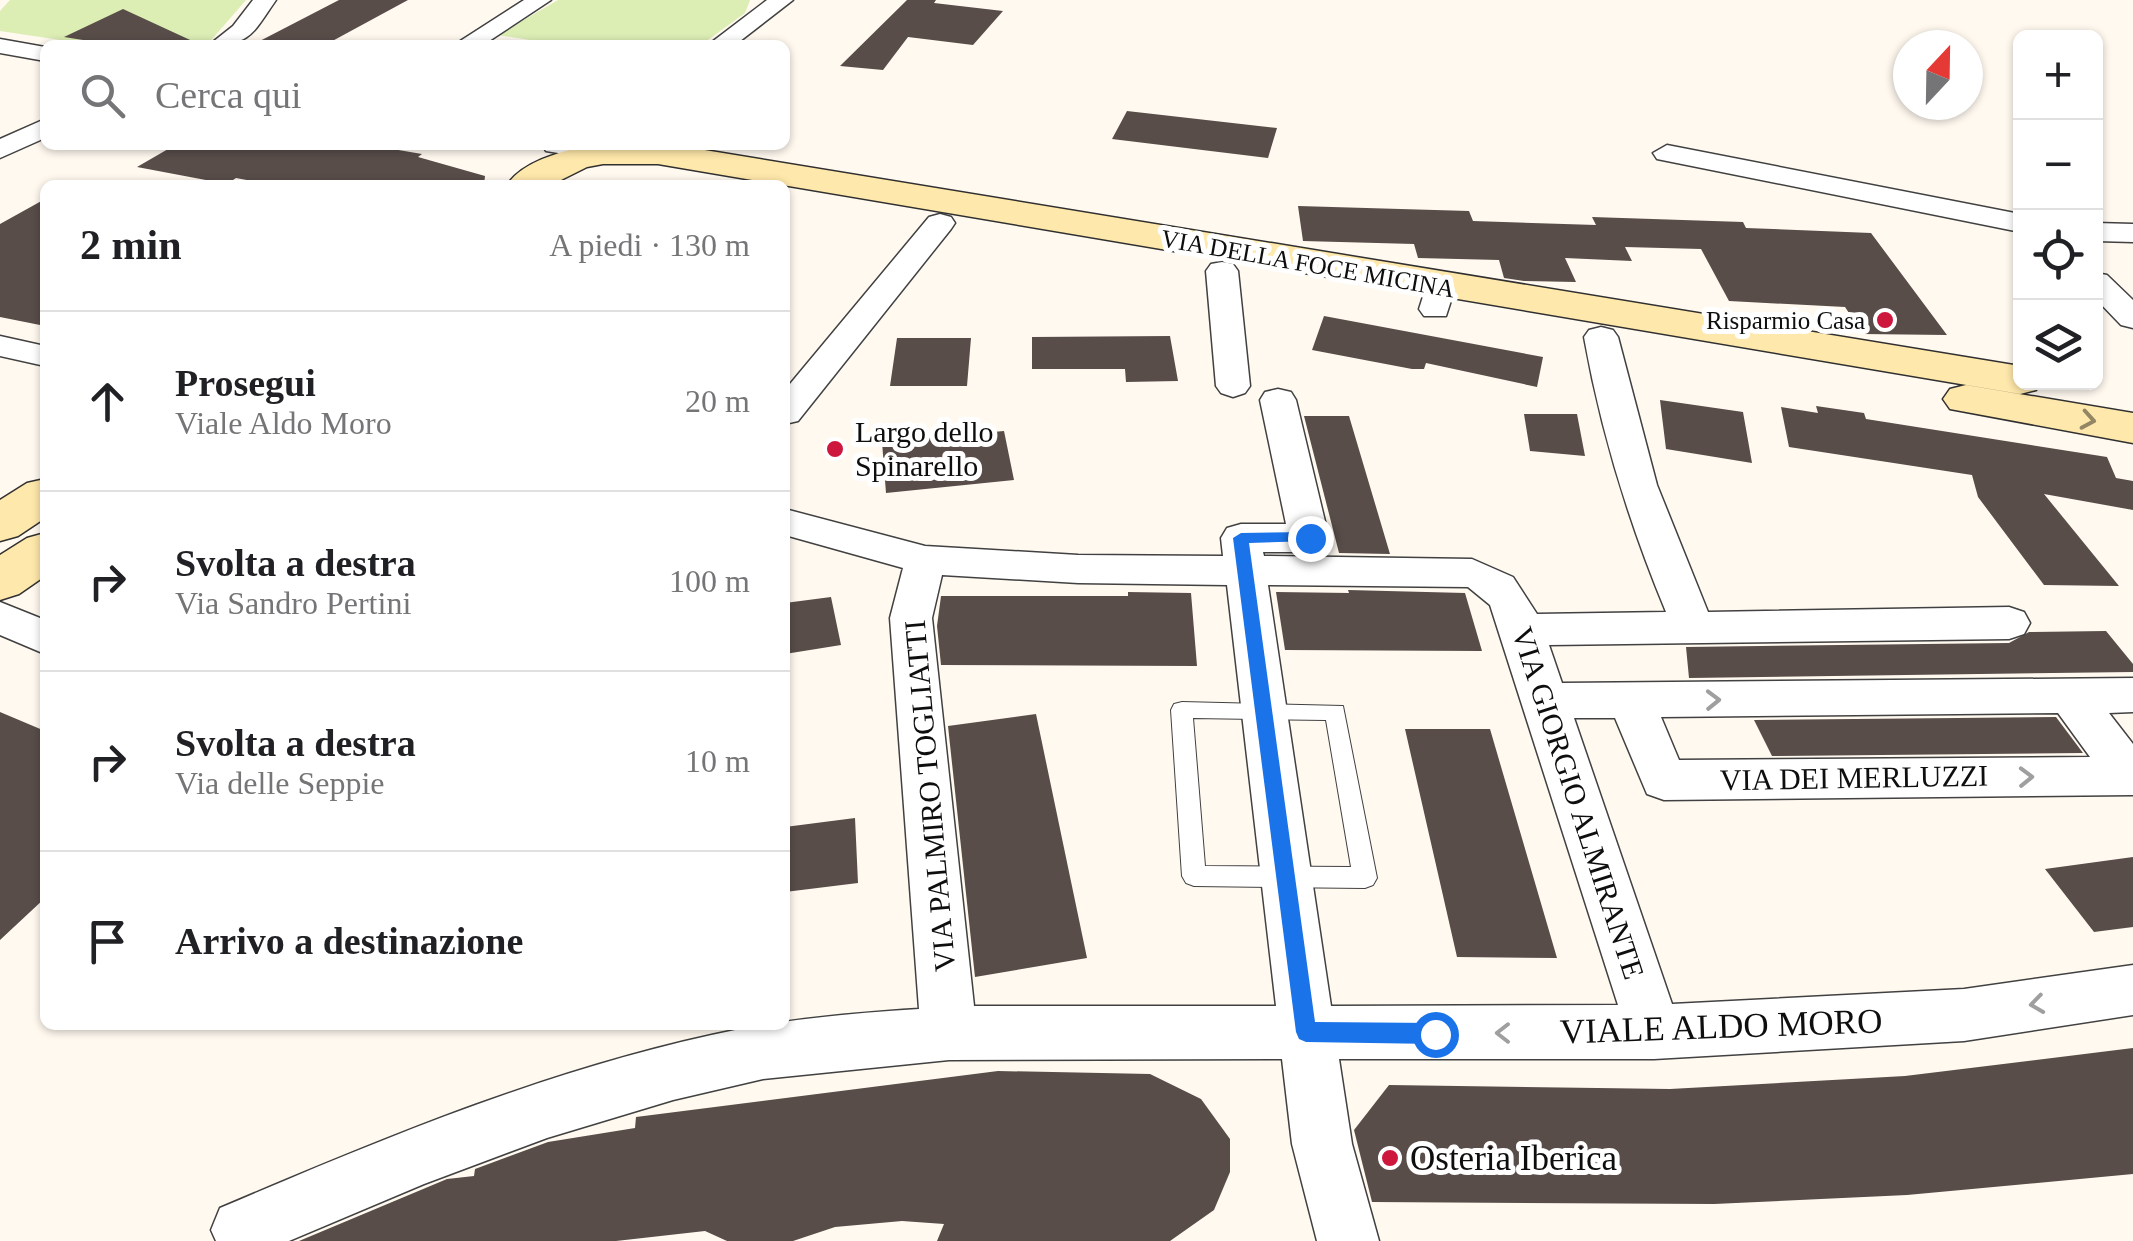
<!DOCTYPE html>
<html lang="it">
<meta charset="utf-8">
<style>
:root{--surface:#fff;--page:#f2f2f2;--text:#202124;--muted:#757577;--line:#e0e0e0}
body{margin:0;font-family:"Times New Roman",serif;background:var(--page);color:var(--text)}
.controls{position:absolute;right:30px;top:30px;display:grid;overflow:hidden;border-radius:15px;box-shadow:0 2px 8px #0004}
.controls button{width:90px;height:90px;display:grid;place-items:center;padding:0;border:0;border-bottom:2px solid var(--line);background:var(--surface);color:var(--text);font:50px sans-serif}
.compass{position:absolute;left:1893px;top:30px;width:90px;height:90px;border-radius:50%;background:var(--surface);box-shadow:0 2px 8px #0004;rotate:22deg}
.stop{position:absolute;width:30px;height:30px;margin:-22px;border:8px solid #1a73e8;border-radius:50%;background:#fff}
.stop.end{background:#1a73e8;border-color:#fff;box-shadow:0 2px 10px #0008}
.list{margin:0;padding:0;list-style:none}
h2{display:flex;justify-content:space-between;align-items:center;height:130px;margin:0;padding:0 40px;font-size:42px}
h2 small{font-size:32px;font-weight:400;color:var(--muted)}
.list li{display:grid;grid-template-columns:65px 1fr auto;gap:30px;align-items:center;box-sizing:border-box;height:180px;padding:0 40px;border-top:2px solid var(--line)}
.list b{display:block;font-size:38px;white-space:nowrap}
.list p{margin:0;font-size:32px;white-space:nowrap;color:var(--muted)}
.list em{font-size:32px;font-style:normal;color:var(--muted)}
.icon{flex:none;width:55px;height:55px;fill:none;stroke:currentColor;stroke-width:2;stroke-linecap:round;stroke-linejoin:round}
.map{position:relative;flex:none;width:2133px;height:1241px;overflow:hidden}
.search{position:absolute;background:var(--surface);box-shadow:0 2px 8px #0004;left:40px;top:40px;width:750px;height:110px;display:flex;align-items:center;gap:25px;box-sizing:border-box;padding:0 35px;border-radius:15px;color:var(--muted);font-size:38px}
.panel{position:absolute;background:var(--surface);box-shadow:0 2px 8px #0004;left:40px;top:180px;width:750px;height:850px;border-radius:15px}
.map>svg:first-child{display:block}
</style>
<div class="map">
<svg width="2133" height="1241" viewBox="0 0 2133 1241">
<rect width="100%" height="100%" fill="#fff9f0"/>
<!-- green -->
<path fill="#dceeb4" d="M 10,0 L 246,0 L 207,45 L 94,45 L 0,31 L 0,11 Z
M 558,0 L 750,0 L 745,13 L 701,45 L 561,45 L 498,35 Z"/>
<!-- building -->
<path fill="#584d49" d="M 339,0 L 408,0 L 325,45 L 252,45 Z
M 907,0 L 936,0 L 934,3 L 1003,11 L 973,45 L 908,37 L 883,70 L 840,66 Z
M 123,9 L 201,45 L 115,45 L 64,37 Z
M 1127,111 L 1277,128 L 1268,158 L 1112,139 Z
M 175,145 L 369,145 L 422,154 L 418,157 L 485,176 L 484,185 L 274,185 L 236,178 L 227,184 L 137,167 Z
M 45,199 L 45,326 L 0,317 L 0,224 Z
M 1298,206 L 1469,211 L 1473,221 L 1596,225 L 1592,217 L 1743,222 L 1746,228 L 1871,233 L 1947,335 L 1863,334 L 1845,307 L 1729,301 L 1701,249 L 1625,247 L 1632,261 L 1565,258 L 1576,282 L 1524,281 L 1504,278 L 1499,260 L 1418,258 L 1414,244 L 1303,241 Z
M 1324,316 L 1543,357 L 1537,387 L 1426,363 L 1424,369 L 1412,369 L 1312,350 Z
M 1170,336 L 1178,381 L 1126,382 L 1125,369 L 1032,369 L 1032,337 Z
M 897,338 L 971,338 L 967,386 L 890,386 Z
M 1660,400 L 1743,412 L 1752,463 L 1666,449 Z
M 1816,406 L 1864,413 L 1866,419 L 2107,457 L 2116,478 L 2133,481 L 2133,510 L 2044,494 L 2119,586 L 2044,585 L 1978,497 L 1972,475 L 1789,447 L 1781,407 L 1818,413 Z
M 1524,414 L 1577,414 L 1585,456 L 1530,451 Z
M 1304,416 L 1349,416 L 1390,554 L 1339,553 Z
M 1004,431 L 1014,480 L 886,493 L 882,442 Z
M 1348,590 L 1465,593 L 1482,651 L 1285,650 L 1276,592 L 1349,593 Z
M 1128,592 L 1191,593 L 1197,666 L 941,665 L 937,626 L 941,596 L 1128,596 Z
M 831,597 L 841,645 L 785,654 L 785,603 Z
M 2106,631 L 2133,664 L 2133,672 L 1689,678 L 1686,647 L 2009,643 L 2029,632 Z
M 0,712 L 45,731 L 45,898 L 0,940 Z
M 1036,714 L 1087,958 L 975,977 L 948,726 Z
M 2056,717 L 2083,753 L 1772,756 L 1754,720 Z
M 1405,729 L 1490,729 L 1557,958 L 1457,957 Z
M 855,818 L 858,883 L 785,892 L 785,827 Z
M 2133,857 L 2133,927 L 2094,932 L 2045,869 Z
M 2133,1048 L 2133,1174 L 1907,1195 L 1714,1204 L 1372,1202 L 1354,1130 L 1389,1085 L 1670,1089 L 1905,1076 Z
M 998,1071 L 1150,1074 L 1201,1099 L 1230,1139 L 1230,1172 L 1214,1210 L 1170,1241 L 937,1241 L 944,1224 L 902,1221 L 835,1227 L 793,1241 L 727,1241 L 705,1231 L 616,1241 L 299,1241 L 447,1179 L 474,1176 L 475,1169 L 548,1142 L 635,1128 L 636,1117 Z"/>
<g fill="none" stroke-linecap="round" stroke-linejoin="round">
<defs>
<path id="lane" d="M 1182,702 L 1343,706 L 1377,878 L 1373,885 L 1365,888 L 1194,886 L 1186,883 L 1182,876 L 1171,710 L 1174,704 ZM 1193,718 L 1326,720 L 1351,867 L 1205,866 Z"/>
<path id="street" d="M 253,0 L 276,0 C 253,33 251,45 209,45 L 233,26 Z
M 524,0 L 551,0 L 483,45 L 454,45 Z
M 767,0 L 793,0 L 735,45 L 708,45 Z
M 0,39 L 45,47 L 45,61 L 0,53 Z
M 45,119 L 45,138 L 0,158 L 0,139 Z
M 542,145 L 610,145 L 605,157 L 595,159 L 546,151 Z
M 1667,145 L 2020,214 L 2020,232 L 1657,159 L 1653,153 Z
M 940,214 L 951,217 L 955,223 L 951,229 L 798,421 L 785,424 L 785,390 L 929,217 Z
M 2096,223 L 2133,224 L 2133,242 L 2096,241 Z
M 1222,262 L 1233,264 L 1238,271 L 1250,386 L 1245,393 L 1233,397 L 1221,393 L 1216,386 L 1206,271 L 1211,264 Z
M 2096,273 L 2107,275 L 2133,300 L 2133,328 L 2121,325 L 2096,299 Z
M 1440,275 L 1451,278 L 1456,285 L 1446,316 L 1424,316 L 1419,309 L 1429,278 Z
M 1601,327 L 1613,330 L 1618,337 L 1657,485 L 1708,612 L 2009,607 L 2024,612 L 2030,623 L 2024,634 L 2009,639 L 1549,645 L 1562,683 L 2133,678 L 2133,712 L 2109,713 L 2133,744 L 2133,795 L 1664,800 L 1647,794 L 1615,718 L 1574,718 L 1672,1004 L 1964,989 L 2133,965 L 2133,1015 L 1964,1041 L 1654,1059 L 1339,1059 L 1352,1144 L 1379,1241 L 1317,1241 L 1292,1144 L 1282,1059 L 949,1060 L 763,1079 L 673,1100 L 547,1138 L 424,1184 L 289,1241 L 216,1241 L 211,1230 L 220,1208 C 389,1136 559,1065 740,1029 C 798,1018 857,1013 919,1009 L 890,618 L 903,568 L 785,535 L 785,509 L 925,546 L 1078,555 L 1223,556 L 1221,538 L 1227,528 L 1241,524 L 1286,524 L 1260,400 L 1265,392 L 1278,389 L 1291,392 L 1296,400 L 1329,538 L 1323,548 L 1309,552 L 1263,552 L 1264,556 L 1472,559 L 1513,577 L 1537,614 L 1666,612 C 1629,523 1601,432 1584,337 L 1589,330 ZM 942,575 L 1078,583 L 1227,585 L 1276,1006 L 974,1006 L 932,618 ZM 1268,585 L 1468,587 L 1490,605 L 1618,1005 L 1331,1006 ZM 2058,713 L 2090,757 L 1679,760 L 1661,717 Z
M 0,336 L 45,346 L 45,366 L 0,356 Z
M 0,602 L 45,620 L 45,654 L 0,635 Z"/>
<path id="secondary" d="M 588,145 L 674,145 L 2020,366 L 2020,382 L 2041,382 L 2036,390 L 2020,394 L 658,164 L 603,164 L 587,167 L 551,185 L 507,185 C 523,161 561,152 588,145 Z
M 1966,385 L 2133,413 L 2133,443 L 1950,409 L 1943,399 L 1950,389 Z
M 45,479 L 45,518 L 18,536 L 0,541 L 0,500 L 27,483 Z
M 45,533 L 45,576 L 19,594 L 0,600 L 0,555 L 27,538 Z"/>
</defs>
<!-- lane casing -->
<use href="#lane" stroke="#414141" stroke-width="2"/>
<!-- street casing -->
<use href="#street" stroke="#414141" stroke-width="3"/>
<!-- secondary casing -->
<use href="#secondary" stroke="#303030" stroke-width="3"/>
<!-- lane -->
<use href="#lane" fill="#fff" fill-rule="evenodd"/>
<!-- street -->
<use href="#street" fill="#fff" fill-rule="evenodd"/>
<!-- secondary -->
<use href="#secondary" fill="#ffe8ab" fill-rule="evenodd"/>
</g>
<!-- one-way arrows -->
<defs><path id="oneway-chevron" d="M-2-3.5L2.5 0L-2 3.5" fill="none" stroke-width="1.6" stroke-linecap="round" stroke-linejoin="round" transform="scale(2.5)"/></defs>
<use stroke="#938664" href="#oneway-chevron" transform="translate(2088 420) rotate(10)"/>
<g stroke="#9f9f9f">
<use href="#oneway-chevron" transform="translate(1713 700) rotate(-1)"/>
<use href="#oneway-chevron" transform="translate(2026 777) rotate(-1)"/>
<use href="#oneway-chevron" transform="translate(2037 1004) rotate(172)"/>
<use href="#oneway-chevron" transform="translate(1503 1033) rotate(180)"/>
</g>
<!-- route -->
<path fill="#1a73e8" d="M 1310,532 L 1317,538 L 1315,541 L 1249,543 L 1315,1022 L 1435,1023 L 1443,1026 L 1446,1034 L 1443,1041 L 1435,1044 L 1306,1042 L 1299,1039 L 1296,1032 L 1233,538 L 1241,533 Z"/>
<!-- markers -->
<g fill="#ce173d" stroke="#fff" stroke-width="4">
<circle cx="1885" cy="320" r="10"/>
<circle cx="835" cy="449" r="10"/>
<circle cx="1390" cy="1158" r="10"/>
</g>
<g text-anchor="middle" stroke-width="10" stroke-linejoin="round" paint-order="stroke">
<!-- far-street labels -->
<g font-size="25" fill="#0e0e0e" stroke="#fff">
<text transform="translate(1308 263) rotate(10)" y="9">VIA DELLA FOCE MICINA</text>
</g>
<!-- far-poi labels -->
<g font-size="25" fill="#0e0e0e" stroke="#fff" text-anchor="end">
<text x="1865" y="329">Risparmio Casa</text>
</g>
<!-- poi labels -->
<g font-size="30" fill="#0e0e0e" stroke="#fff" text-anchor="start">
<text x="855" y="442">Largo dello<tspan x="855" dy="34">Spinarello</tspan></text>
</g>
<!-- street labels -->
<g font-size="30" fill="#0e0e0e" stroke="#fff">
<text transform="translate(1854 778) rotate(-1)" y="10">VIA DEI MERLUZZI</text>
<text transform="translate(930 796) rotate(-95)" y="10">VIA PALMIRO TOGLIATTI</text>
<text transform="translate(1578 803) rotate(72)" y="10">VIA GIORGIO ALMIRANTE</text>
</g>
<!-- near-street labels -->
<g font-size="35" fill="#0e0e0e" stroke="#fff">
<text transform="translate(1721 1026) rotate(-2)" y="12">VIALE ALDO MORO</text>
</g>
<!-- near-poi labels -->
<g font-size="35" fill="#0e0e0e" stroke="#fff" text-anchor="start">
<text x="1410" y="1170">Osteria Iberica</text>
</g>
</g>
</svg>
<div class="controls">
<button>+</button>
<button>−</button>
<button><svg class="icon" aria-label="locate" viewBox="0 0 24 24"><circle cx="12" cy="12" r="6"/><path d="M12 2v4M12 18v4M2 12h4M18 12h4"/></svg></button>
<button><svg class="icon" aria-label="layers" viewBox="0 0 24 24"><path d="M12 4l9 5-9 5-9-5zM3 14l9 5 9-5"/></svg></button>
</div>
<svg class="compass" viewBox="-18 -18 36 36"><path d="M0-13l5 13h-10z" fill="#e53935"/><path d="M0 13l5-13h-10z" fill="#757577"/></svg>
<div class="stop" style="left:1435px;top:1034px"></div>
<div class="stop end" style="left:1310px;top:538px"></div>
<div class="search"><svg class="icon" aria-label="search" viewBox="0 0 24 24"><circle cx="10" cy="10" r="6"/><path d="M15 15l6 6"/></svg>Cerca qui</div>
<section class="panel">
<h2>2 min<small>A piedi · 130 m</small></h2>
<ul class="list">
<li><svg class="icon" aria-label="ahead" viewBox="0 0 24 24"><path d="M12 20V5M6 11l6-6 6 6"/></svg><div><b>Prosegui</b><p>Viale Aldo Moro</p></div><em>20 m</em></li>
<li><svg class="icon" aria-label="right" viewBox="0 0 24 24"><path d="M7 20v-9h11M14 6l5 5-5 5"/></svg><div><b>Svolta a destra</b><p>Via Sandro Pertini</p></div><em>100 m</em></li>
<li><svg class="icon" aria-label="right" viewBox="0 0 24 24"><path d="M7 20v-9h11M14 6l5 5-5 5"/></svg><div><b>Svolta a destra</b><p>Via delle Seppie</p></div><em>10 m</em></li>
<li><svg class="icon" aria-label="arrive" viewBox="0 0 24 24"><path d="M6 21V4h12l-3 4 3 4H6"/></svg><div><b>Arrivo a destinazione</b></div></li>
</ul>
</section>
</div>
